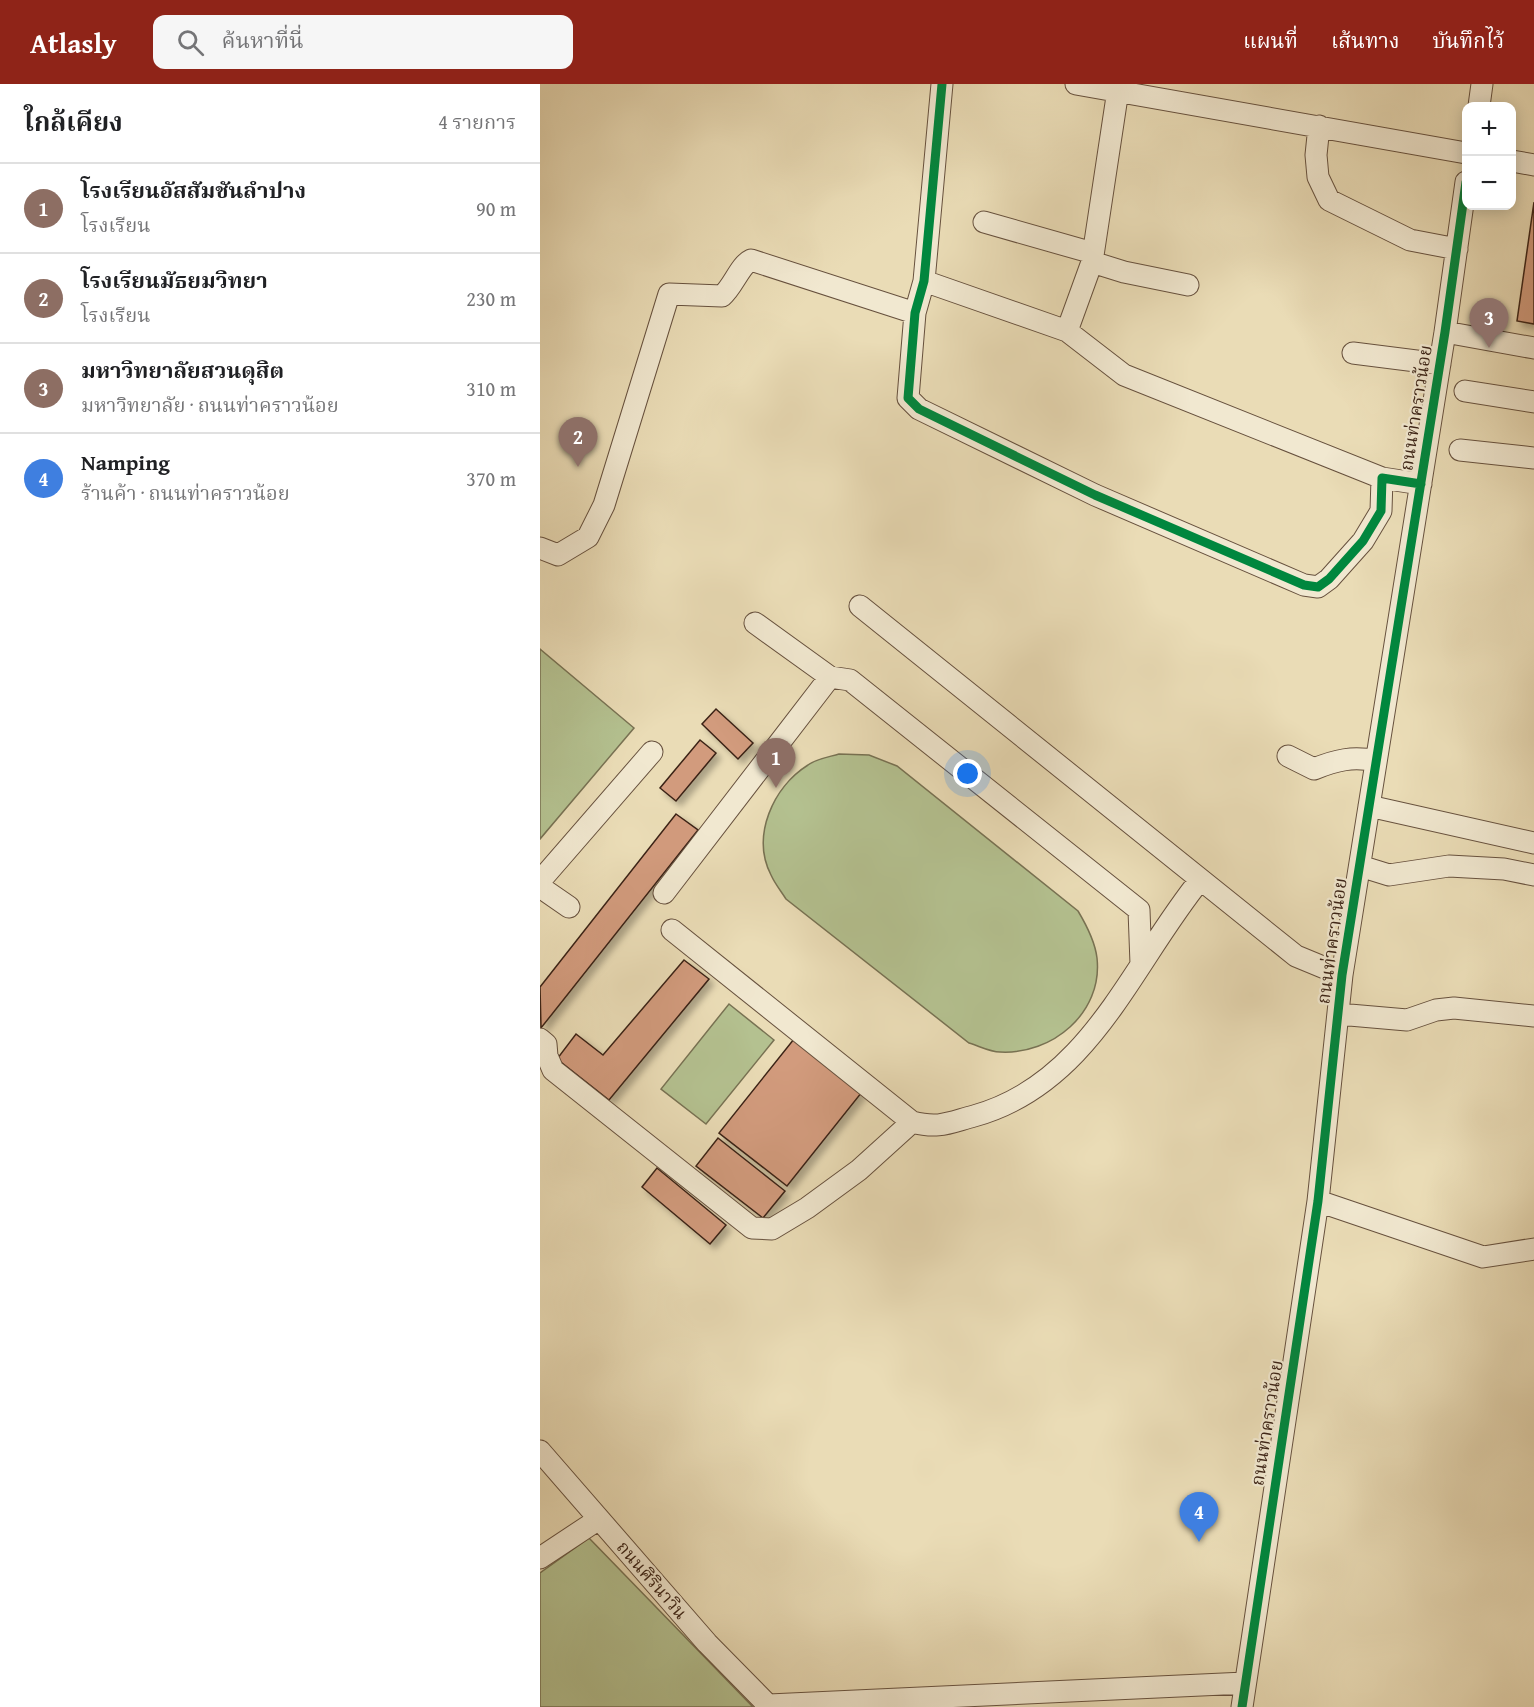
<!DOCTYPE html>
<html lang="th">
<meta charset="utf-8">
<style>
:root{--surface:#fff;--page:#f6f6f6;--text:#202124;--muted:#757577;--line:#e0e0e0;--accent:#8f2418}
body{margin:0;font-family:"Gentium Book Plus","Noto Serif Thai",serif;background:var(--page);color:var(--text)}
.controls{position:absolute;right:18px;top:18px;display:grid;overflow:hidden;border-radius:12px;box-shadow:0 3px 15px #0003}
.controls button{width:54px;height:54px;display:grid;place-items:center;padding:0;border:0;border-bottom:2px solid var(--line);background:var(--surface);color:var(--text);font:30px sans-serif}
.you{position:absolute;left:428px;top:690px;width:21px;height:21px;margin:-15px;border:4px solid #fff;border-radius:50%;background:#1a73e8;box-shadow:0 0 0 9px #1a73e833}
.badge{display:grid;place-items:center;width:39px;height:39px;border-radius:50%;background:var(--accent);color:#fff;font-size:20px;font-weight:700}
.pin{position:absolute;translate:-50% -50px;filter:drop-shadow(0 2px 3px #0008)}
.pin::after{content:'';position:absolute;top:32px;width:21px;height:18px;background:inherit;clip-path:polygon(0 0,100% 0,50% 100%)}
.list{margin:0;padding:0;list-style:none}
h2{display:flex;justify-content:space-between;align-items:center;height:78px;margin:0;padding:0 24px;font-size:26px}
h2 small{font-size:20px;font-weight:400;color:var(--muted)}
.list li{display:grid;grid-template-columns:39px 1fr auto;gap:18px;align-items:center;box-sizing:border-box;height:90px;padding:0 24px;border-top:2px solid var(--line)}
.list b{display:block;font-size:22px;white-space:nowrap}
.list p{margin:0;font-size:20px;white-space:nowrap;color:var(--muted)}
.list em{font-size:20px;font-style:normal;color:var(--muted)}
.icon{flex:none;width:33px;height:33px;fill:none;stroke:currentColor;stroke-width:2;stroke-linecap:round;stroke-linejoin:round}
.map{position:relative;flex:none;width:994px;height:1623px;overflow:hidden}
header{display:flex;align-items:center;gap:36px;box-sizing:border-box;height:84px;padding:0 30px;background:var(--accent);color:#fff}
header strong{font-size:28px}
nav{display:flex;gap:33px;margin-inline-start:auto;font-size:21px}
.search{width:420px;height:54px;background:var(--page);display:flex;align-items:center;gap:15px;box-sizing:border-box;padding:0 21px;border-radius:12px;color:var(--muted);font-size:22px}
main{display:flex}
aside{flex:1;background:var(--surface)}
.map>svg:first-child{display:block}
</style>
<header>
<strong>Atlasly</strong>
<div class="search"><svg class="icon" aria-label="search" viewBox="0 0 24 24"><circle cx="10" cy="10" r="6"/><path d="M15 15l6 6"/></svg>ค้นหาที่นี่</div>
<nav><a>แผนที่</a><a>เส้นทาง</a><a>บันทึกไว้</a></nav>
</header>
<main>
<aside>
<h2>ใกล้เคียง<small>4 รายการ</small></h2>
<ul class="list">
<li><span class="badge" style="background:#8d6e63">1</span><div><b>โรงเรียนอัสสัมชันลำปาง</b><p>โรงเรียน</p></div><em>90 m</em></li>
<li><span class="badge" style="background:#8d6e63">2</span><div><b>โรงเรียนมัธยมวิทยา</b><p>โรงเรียน</p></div><em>230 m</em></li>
<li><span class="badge" style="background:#8d6e63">3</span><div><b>มหาวิทยาลัยสวนดุสิต</b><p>มหาวิทยาลัย · ถนนท่าคราวน้อย</p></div><em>310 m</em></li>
<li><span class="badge" style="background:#3f7fe0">4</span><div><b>Namping</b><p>ร้านค้า · ถนนท่าคราวน้อย</p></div><em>370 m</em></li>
</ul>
</aside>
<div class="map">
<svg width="994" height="1623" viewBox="0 0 994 1623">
<defs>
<filter id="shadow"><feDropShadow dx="5" dy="5" stdDeviation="3" flood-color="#0004"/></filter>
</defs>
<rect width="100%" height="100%" fill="#eadcb6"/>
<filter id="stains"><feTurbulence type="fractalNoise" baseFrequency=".00333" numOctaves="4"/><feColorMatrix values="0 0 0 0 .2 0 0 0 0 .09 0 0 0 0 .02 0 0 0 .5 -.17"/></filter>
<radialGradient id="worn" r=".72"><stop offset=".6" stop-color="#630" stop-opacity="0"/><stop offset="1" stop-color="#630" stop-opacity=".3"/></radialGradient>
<!-- green -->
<path fill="#b4c190" stroke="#787253" stroke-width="1.5" d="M 0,565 L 94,644 L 0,755 Z
M 299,670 L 329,671 L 357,682 L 538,827 C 547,842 555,857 557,874 C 563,929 512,971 460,968 C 450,968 439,962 429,959 L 246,815 C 241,807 235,800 231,791 C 211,752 233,703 268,681 C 276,675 289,673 299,670 Z
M 189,920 L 234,956 L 166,1040 L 121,1005 Z
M 49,1454 L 213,1623 L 0,1623 L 0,1489 Z"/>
<!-- building -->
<path fill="#d29b7d" stroke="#3b2316" stroke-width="1.5" filter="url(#shadow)" d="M 994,118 L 994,240 L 977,237 Z
M 176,625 L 213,659 L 198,675 L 162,640 Z
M 160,656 L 176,669 L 136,717 L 120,704 Z
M 136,730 L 158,746 L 1,944 L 0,903 Z
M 144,876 L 169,895 L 69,1016 L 17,975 L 36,950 L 63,971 Z
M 254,955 L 322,1008 L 247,1102 L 179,1049 Z
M 178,1054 L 245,1107 L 223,1134 L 156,1082 Z
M 117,1084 L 186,1141 L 170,1160 L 102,1103 Z"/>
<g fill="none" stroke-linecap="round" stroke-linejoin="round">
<defs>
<path id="minor" d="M 402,0 L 384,197 L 375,229 L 368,314 L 379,325 L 555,411 L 764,501 L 778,503 L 789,495 L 823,457 L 841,427 L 842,394 L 881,400
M 536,0 L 926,69
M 939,22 L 942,0
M 779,42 L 776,71 L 778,93 L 789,116 L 870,156 L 917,165
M 972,77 L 994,81
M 444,138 L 553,169
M 552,178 L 584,188 L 648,201
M 384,197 L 527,247 L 584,291 L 842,394
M 527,247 L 552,178 L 578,6
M 905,248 L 994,264
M 813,269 L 900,280
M 925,307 L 994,318
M 920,366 L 994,374
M 0,464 L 18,471 L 48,453 L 64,421 L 129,210 L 182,212 C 193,203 200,181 211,176 L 375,229
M 320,522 L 756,872 L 802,891
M 215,539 L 290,593 L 310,596 L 599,826 L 601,880
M 748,672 L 774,685 C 796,676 813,672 836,677
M 829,722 L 994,759
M 820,782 L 849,791 L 909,782 L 964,785 L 994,791
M 0,797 L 112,668
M 0,803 L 29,823
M 124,809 L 290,593
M 132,846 L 372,1038 C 399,1045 408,1039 434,1032 C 550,1000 591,881 660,796
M 798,930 L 867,936 L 896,926 L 914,924 L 994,932
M 0,955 L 6,960 L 7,972 L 13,986 L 212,1144 L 232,1145 L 267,1124 L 319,1086 L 372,1038
M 778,1117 L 943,1173 L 994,1165
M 0,1367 L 167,1559 L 230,1623
M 0,1474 L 59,1435
M 229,1621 L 705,1599
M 702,1623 L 778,1117 L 802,891 L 905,248 L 926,98"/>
</defs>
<!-- minor casing -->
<use href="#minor" stroke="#67513e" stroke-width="23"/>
<!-- minor -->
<use href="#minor" stroke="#f1e8d0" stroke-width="21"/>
<defs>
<path id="cycleway" d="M 402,0 L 384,197 L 375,229 L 368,314 L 379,325 L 555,411 L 764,501 L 778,503 L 789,495 L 823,457 L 841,427 L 842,394 L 881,400
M 702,1623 L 778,1117 L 802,891 L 905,248 L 926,98"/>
</defs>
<!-- cycleway casing -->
<use href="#cycleway" stroke="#f1e8d0" stroke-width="13"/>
<!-- cycleway -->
<use href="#cycleway" stroke="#00873e" stroke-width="9"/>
</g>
<g text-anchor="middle" stroke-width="4.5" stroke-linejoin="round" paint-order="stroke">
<!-- street labels -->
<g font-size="18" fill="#3b2316" stroke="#f1e8d0">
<text transform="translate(876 324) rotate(-81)" y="6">ถนนท่าคราวน้อย</text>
<text transform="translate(792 857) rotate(-82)" y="6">ถนนท่าคราวน้อย</text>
<text transform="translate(727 1339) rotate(-81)" y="6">ถนนท่าคราวน้อย</text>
<text transform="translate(112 1496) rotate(49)" y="6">ถนนศิรินาวิน</text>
</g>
</g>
<rect width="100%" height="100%" filter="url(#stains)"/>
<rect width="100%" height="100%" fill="url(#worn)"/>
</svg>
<div class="controls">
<button>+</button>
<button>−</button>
</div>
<div class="you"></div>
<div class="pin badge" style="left:236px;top:704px;background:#8d6e63">1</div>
<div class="pin badge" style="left:38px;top:383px;background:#8d6e63">2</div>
<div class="pin badge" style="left:949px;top:264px;background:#8d6e63">3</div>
<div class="pin badge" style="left:659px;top:1458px;background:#3f7fe0">4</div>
</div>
</main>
